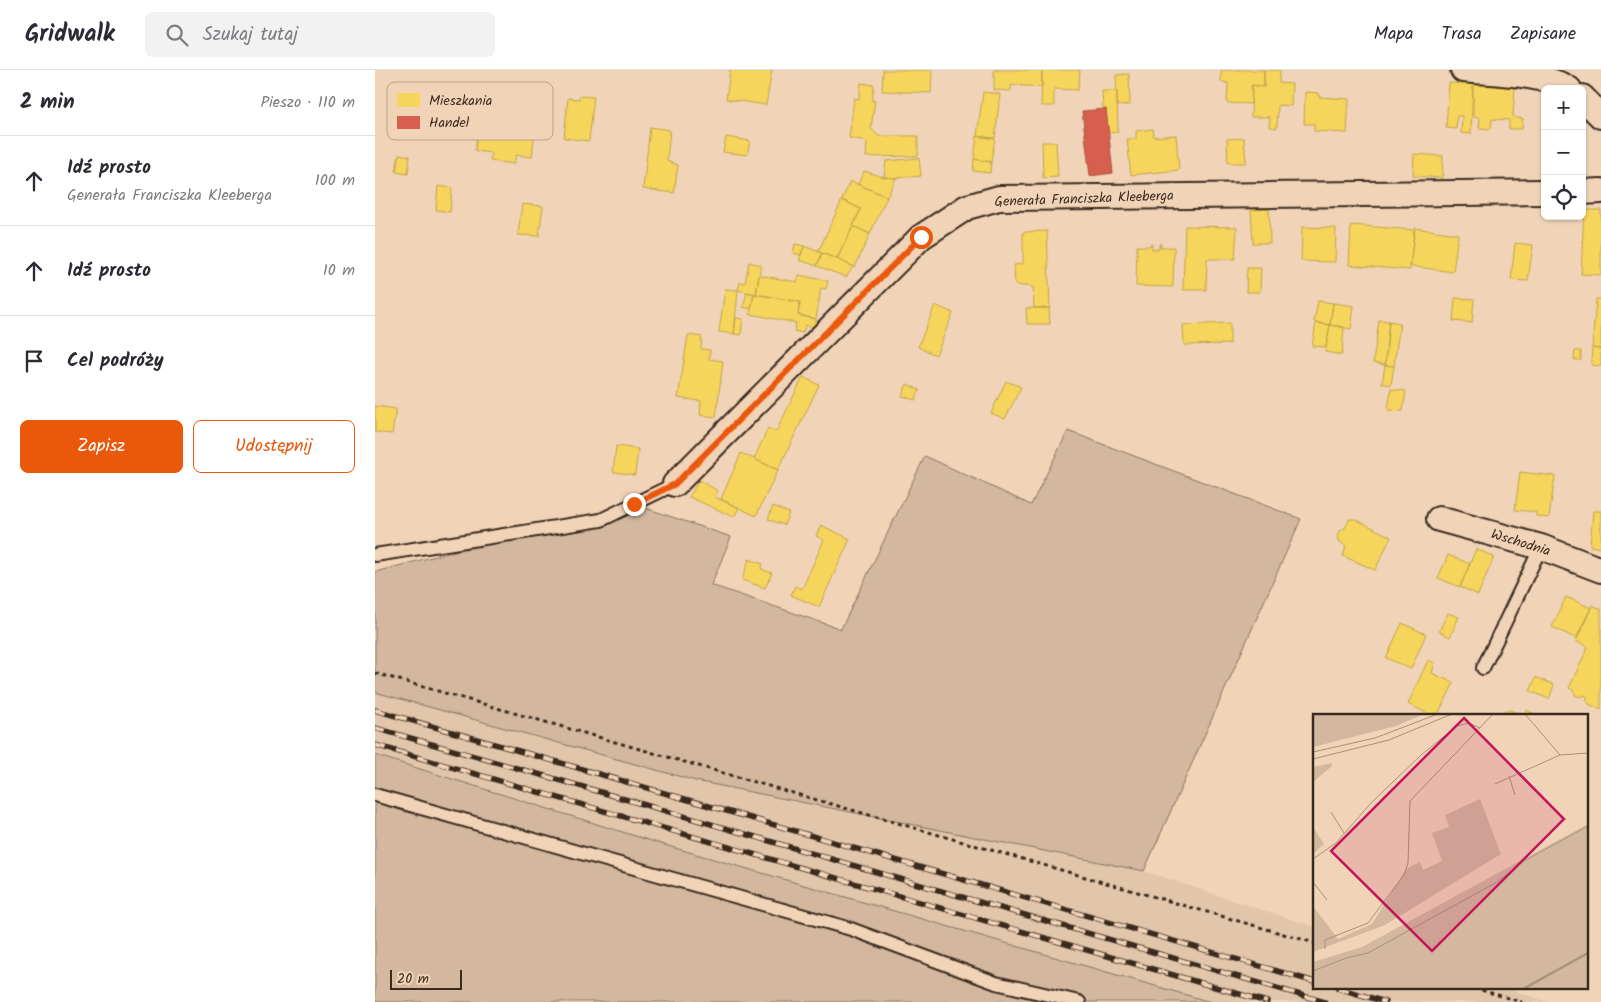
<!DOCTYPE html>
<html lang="pl">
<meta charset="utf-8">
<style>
:root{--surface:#fff;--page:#f2f2f3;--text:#2b2b33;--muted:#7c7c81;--line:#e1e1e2;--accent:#ea580c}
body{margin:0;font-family:Kalam,sans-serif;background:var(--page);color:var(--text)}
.controls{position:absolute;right:15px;top:15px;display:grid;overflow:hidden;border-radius:8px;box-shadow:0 1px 4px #0004}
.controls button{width:45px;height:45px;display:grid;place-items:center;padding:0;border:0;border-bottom:1px solid var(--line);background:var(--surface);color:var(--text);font:25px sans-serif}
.scale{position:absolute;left:15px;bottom:12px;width:72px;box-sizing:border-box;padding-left:5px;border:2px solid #3b2a1e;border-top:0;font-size:14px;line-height:18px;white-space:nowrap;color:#3b2a1e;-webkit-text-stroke:4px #f1d4b8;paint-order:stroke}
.stop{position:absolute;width:15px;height:15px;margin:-11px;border:4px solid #ea580c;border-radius:50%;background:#fff}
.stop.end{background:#ea580c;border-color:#fff;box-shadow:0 1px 5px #0008}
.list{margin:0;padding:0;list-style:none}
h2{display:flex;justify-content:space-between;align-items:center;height:65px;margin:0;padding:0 20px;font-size:21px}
h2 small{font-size:16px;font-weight:400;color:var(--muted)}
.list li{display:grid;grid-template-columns:32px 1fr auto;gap:15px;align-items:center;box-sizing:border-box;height:90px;padding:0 20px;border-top:1px solid var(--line)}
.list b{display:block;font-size:19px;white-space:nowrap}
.list p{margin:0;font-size:16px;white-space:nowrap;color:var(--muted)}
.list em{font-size:16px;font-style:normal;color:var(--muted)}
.actions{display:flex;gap:10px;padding:15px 20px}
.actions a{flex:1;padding:11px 0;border:1px solid var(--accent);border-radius:8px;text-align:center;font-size:18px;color:var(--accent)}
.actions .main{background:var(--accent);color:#fff}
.icon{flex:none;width:28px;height:28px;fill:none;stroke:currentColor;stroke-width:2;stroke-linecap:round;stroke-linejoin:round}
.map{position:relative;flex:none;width:1226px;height:932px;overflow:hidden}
header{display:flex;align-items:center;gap:30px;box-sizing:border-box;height:70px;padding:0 25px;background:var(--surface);border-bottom:1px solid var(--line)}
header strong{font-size:24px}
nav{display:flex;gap:28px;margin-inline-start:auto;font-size:18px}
.search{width:350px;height:45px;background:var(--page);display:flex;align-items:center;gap:12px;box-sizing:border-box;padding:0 18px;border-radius:8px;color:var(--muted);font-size:19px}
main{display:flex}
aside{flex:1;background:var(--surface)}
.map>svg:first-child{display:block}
</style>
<header>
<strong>Gridwalk</strong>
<div class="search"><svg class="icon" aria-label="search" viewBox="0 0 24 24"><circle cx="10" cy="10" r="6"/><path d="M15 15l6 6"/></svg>Szukaj tutaj</div>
<nav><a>Mapa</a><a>Trasa</a><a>Zapisane</a></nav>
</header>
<main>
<aside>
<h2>2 min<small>Pieszo · 110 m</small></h2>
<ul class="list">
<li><svg class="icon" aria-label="ahead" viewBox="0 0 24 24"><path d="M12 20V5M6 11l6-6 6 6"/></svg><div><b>Idź prosto</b><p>Generała Franciszka Kleeberga</p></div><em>100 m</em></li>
<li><svg class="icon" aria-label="ahead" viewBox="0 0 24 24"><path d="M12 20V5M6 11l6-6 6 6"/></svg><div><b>Idź prosto</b></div><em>10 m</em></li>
<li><svg class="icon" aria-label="arrive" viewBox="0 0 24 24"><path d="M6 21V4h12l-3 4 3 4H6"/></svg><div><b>Cel podróży</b></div></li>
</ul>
<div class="actions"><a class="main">Zapisz</a><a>Udostępnij</a></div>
</aside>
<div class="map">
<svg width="1226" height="932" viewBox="0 0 1226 932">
<rect width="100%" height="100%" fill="#f1d4b8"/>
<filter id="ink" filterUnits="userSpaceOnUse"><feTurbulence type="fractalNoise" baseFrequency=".02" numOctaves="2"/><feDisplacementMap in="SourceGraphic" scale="10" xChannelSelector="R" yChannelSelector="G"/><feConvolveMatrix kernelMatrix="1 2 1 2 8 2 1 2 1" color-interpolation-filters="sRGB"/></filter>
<g filter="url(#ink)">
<!-- built -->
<path fill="#e2c6ab" d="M 0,622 L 321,711 L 769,801 L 940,857 L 940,918 L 1130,918 L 1173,932 L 836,932 L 286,774 L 0,685 Z"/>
<!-- green -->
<path fill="#d3b89f" stroke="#87715e" d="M 693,361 L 926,449 L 769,801 L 321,711 L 0,622 L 0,502 L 259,434 L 356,467 L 336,515 L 466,559 L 550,386 L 656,435 Z
M 0,685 L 286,774 L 836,932 L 0,932 Z"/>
<!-- homes -->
<path fill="#f6d55c" stroke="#bea249" d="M 355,0 L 397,0 L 391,35 L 351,29 Z
M 508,0 L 557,0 L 556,23 L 507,21 Z
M 619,0 L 667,0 L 667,17 L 636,15 L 636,21 L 619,20 Z
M 667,0 L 705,0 L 703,20 L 679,19 L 679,36 L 666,36 Z
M 846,0 L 889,0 L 889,17 L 877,15 L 876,34 L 852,33 L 853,13 L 846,12 Z
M 889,0 L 905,0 L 904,13 L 917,14 L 916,36 L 903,35 L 902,58 L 894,57 L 895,47 L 876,47 L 877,15 L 889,17 Z
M 754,4 L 755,35 L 742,36 L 741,5 Z
M 486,13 L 499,15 L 497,31 L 500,31 L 496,58 L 503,66 L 543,66 L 543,86 L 491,87 L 492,74 L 487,70 L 474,68 L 479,28 L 484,29 Z
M 1074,13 L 1098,14 L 1096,64 L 1086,63 L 1087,46 L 1082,46 L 1081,59 L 1071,58 Z
M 1098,14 L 1140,16 L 1138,47 L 1148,49 L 1147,59 L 1134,59 L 1134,50 L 1117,49 L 1116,59 L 1104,58 L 1105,48 L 1098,47 Z
M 727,21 L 742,21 L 743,62 L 733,63 L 731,39 L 728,39 Z
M 608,22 L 625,24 L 620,68 L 602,66 Z
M 930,22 L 944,23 L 944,27 L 974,29 L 972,63 L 939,61 L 939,54 L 929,54 Z
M 205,26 L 219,27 L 214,71 L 189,68 L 193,28 L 204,29 Z
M 105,41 L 128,44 L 130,48 L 135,48 L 137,45 L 161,49 L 157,87 L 141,85 L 139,94 L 115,91 L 116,83 L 100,81 Z
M 275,57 L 295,60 L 292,91 L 303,95 L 299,123 L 268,119 Z
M 778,59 L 779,67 L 801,65 L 804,100 L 756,105 L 752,69 L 761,69 L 761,61 Z
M 602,66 L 620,69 L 616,92 L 599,89 Z
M 351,67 L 375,71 L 372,85 L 348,82 Z
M 869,68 L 871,93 L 853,93 L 852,69 Z
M 667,72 L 681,72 L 683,107 L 668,108 Z
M 24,84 L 35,86 L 33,104 L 21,102 Z
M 1039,84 L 1068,86 L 1067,108 L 1038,106 Z
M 544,88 L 546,106 L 521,108 L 509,107 L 511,91 Z
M 599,89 L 616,92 L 615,103 L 598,101 Z
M 489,101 L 509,107 L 521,108 L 512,127 L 483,114 Z
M 475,111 L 512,127 L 495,164 L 478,156 L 486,139 L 467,130 Z
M 63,116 L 77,118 L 75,142 L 61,140 Z
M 467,130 L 486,139 L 462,189 L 443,182 Z
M 147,134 L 168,136 L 164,166 L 143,165 Z
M 894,139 L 895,173 L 878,173 L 876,140 Z
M 1209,140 L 1226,140 L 1226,205 L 1206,204 Z
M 976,155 L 1039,160 L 1035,200 L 974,195 Z
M 478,156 L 495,164 L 480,197 L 462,189 Z
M 810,156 L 862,157 L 860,189 L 832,189 L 831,220 L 808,220 Z
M 927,157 L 961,158 L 960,192 L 926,191 Z
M 1040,158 L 1083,164 L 1078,202 L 1035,196 Z
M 672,161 L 675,238 L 659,238 L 658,217 L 640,215 L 639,195 L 648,194 L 648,162 Z
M 1140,173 L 1158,175 L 1153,211 L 1136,210 Z
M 420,174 L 429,176 L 426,185 L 418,183 Z
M 775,174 L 777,174 L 777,179 L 784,179 L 784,174 L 786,174 L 785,177 L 799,177 L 798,217 L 761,216 L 762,176 L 775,176 Z
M 429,176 L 447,183 L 442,196 L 424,190 Z
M 447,183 L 462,189 L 478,197 L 471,207 L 442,196 Z
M 374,192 L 386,195 L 381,224 L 363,220 L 365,212 L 370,213 Z
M 872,198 L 886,198 L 885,222 L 871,222 Z
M 384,205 L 422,212 L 424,205 L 453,211 L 451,219 L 446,218 L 441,249 L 423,245 L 425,232 L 381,224 Z
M 350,219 L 363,220 L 359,264 L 344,262 Z
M 372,222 L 379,224 L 376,239 L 368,237 Z
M 379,224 L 425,232 L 423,245 L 441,249 L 439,258 L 430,255 L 428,263 L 419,261 L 421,253 L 375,244 Z
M 1080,228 L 1099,229 L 1097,253 L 1078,251 Z
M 1221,229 L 1226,229 L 1226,279 L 1217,278 Z
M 943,231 L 958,233 L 955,255 L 939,252 Z
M 958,233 L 979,236 L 976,259 L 955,255 Z
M 560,235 L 578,243 L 561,285 L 543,277 Z
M 651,238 L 674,238 L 675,254 L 652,254 Z
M 361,248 L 368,249 L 366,265 L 359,264 Z
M 1004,250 L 1014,251 L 1010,295 L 998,293 Z
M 1014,251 L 1025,253 L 1019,296 L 1010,295 Z
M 855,253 L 855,274 L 809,275 L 808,255 Z
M 941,253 L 955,255 L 951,277 L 937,276 Z
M 955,255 L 969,257 L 967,285 L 950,282 Z
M 313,265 L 327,267 L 326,279 L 335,280 L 334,289 L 348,291 L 341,347 L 325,345 L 326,331 L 303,328 Z
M 1217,278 L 1226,279 L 1226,296 L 1216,295 Z
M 1200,281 L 1206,281 L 1206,290 L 1199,290 Z
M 1010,295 L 1019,296 L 1016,315 L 1007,313 Z
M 428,307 L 444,315 L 403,400 L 379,389 L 393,358 L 401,362 Z
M 631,311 L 646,317 L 630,349 L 616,343 Z
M 532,314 L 545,320 L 540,330 L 527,326 Z
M 1016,319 L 1031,321 L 1028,341 L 1013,340 Z
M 0,336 L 21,339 L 17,364 L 0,362 Z
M 241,376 L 263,379 L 260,405 L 238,402 Z
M 366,383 L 403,400 L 381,446 L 346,429 Z
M 1145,402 L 1180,406 L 1174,448 L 1161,446 L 1161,442 L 1140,440 Z
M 324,410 L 343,421 L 340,427 L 364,438 L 359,447 L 314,427 Z
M 398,436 L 414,443 L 409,455 L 393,449 Z
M 1218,441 L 1226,441 L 1226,478 L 1215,476 Z
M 974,449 L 980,449 L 1016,467 L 1000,500 L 968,486 L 971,476 L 964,471 L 963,466 L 965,461 L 970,458 Z
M 446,455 L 475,469 L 444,537 L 416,525 L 420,516 L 427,519 L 449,470 L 441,466 Z
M 1101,479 L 1119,487 L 1103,525 L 1085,517 Z
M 1073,485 L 1095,494 L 1085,517 L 1063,508 Z
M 374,489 L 388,494 L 386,499 L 397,503 L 390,518 L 367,510 Z
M 1191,527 L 1216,538 L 1202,569 L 1177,557 Z
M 1217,535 L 1226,539 L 1226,640 L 1214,634 L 1211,629 L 1213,627 L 1209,625 L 1205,627 L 1200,625 L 1199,621 L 1194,618 L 1213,577 L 1200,571 Z
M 1073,543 L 1084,547 L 1075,567 L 1064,561 Z
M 1027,553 L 1051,564 L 1036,599 L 1011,588 Z
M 1053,590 L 1060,593 L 1057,603 L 1079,613 L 1062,646 L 1058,646 L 1033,634 Z
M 1161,607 L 1179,615 L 1174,629 L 1155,621 Z
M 1130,640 L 1135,640 L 1143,643 L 1144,646 L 1128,646 Z
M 1151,640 L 1160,644 L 1159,646 L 1148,646 Z"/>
<!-- shops -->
<path fill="#d6604d" stroke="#a8503f" d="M 731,39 L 738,103 L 715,106 L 707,41 Z"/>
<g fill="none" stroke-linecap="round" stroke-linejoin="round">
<defs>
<path id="service" d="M 0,485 L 226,450 L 300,414
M 1108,598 L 1166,477
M 0,725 L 476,859 L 621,913 L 704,932"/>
<path id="minor" d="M 1088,0 C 1118,3 1169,3 1194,19
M 1207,27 L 1226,46
M 1207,122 L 1226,121
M 300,414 L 546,167 L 592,137 L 624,128 L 1170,122
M 1064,449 L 1166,477 L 1226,500"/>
</defs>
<!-- service casing -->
<use href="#service" stroke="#3b2a1e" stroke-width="16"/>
<!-- minor casing -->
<use href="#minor" stroke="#3b2a1e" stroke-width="28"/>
<!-- path -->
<path stroke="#3b2a1e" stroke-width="3" stroke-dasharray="4 4" stroke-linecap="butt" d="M 0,603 L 940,873
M 1099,918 L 1147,932"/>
<!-- service -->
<use href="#service" stroke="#f1d4b8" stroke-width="12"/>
<!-- minor -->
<use href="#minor" stroke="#f1d4b8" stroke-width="24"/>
<defs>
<path id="rail" d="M 0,640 L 186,693 L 940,912
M 0,658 L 184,710 L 950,932
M 0,675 L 892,932
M 963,918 L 1010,932"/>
</defs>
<!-- rail casing -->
<use href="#rail" stroke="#3b2a1e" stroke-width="5.5"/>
<!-- rail -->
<use href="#rail" stroke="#f1d4b8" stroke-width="4" stroke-dasharray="11" stroke-linecap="butt"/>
</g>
</g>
<g fill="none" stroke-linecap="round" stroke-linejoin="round" filter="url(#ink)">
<!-- route -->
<path stroke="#ea580c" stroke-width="6" d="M 259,434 L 300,414 L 546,167"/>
</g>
<g text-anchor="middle" stroke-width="5" stroke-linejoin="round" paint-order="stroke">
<!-- street labels -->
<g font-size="14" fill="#3b2a1e" stroke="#f1d4b8">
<text transform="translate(709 128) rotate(-2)" y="5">Generała Franciszka Kleeberga</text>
<text transform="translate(1146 472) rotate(17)" y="5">Wschodnia</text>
</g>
</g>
<!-- overview -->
<g transform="translate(938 644)">
<rect width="275" height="275" fill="#f1d4b8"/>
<path d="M 0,0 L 111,0 L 83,12 L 0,33 ZM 19,49 L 18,53 L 0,68 L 0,53 ZM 167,85 L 188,140 L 72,211 L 0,238 L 0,192 L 25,225 L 59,210 L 93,155 L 107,148 L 110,156 L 129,147 L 119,119 L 136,113 L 132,101 ZM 275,110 L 275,275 L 0,275 L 0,248 L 49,233 ZM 0,113 L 11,130 L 0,140 Z" fill="#d3b89f"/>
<path fill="none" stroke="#ab937e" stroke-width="2.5" d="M 210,275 L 275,239"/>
<path fill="none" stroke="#a8907a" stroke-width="1" d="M 212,0 L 247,41 L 275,39M 0,38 L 62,24 L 125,0M 0,45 L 76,26 L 139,0M 196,62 L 202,81M 182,70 L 247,41M 18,98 L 31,119M 0,145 L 23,129 L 57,90 L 108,41 L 144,12 L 156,9 L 167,14M 0,168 L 14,186M 12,235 L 12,226 L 55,209 L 91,161 L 95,149 L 97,87 L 180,0M 0,257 L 33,244 L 55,239 L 184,168 L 211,147 L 275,112"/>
<path fill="#c2185b" fill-opacity="0.15" stroke="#c2185b" stroke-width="2.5" d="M 151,4 L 251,105 L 119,237 L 18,137 Z"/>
<rect width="275" height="275" fill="none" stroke="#3b2a1e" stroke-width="2.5"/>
</g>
<!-- legend -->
<rect x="12" y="12" width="166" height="58" rx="8" fill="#f1d4b8" stroke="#baa18a" stroke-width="1"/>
<rect x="22" y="23" width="23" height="14" fill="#f6d55c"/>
<rect x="22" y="46" width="23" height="13" fill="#d6604d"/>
<g font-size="14" fill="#3b2a1e">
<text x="54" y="35">Mieszkania</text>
<text x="54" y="57">Handel</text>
</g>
</svg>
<div class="controls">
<button>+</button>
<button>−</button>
<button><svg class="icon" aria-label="locate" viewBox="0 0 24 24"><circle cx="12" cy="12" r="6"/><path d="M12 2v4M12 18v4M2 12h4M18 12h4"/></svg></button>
</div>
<div class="scale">20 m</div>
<div class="stop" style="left:546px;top:167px"></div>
<div class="stop end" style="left:259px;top:434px"></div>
</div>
</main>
